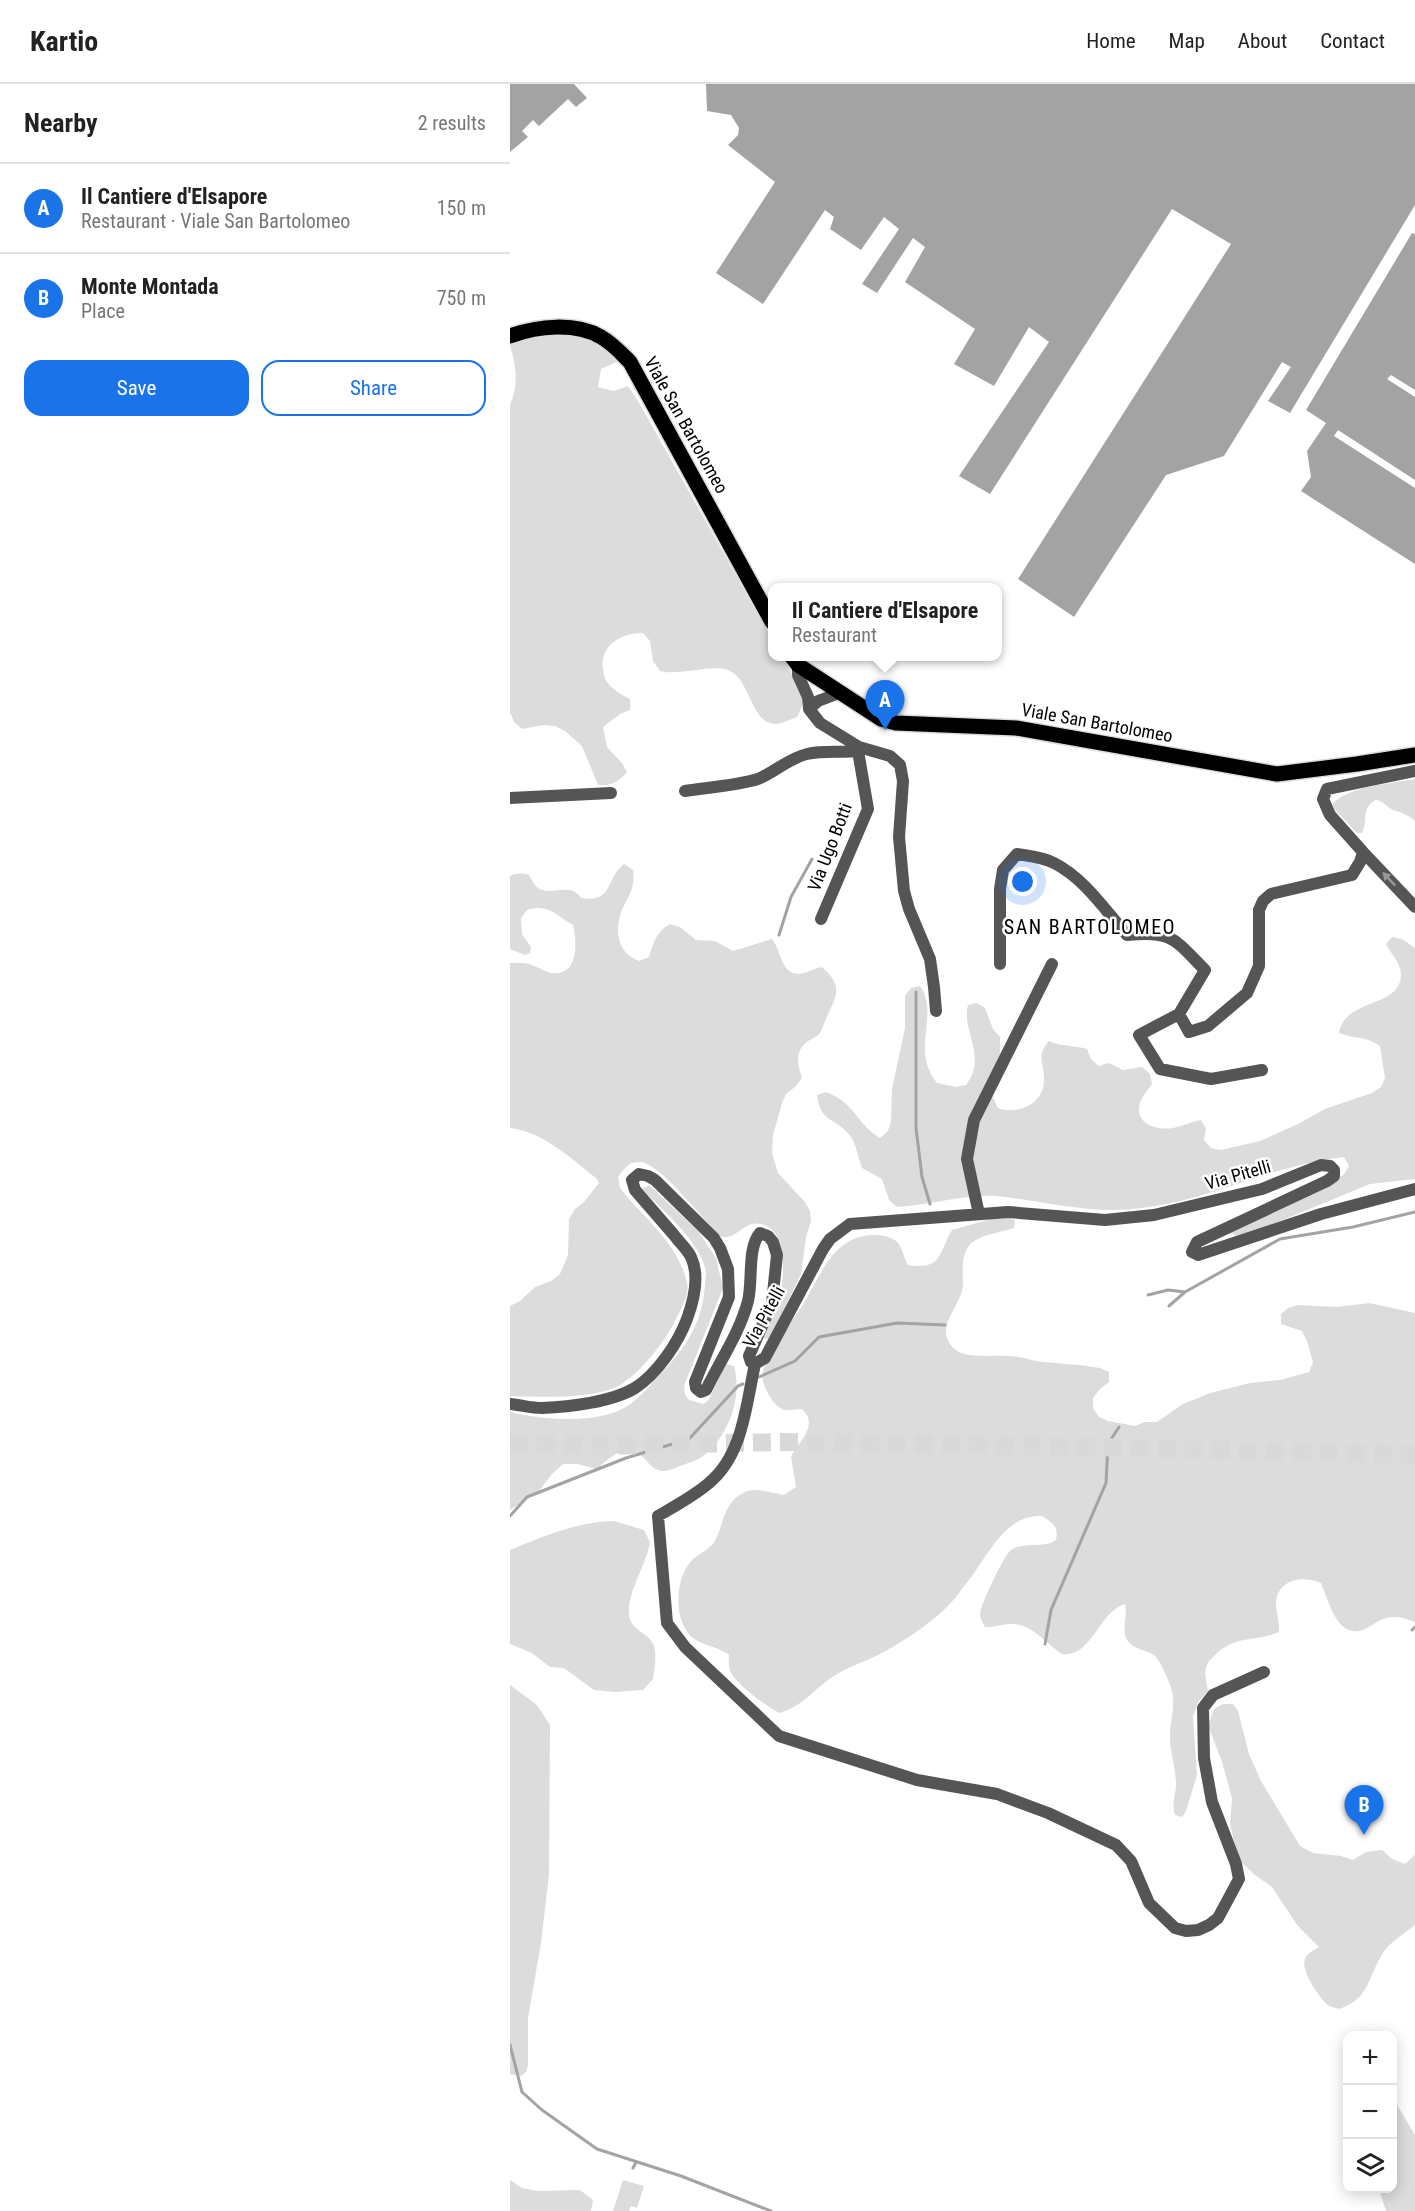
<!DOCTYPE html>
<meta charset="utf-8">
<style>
:root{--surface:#fff;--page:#f2f2f2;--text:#222;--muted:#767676;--line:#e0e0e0;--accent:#1a73e8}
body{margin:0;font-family:"Roboto Condensed",sans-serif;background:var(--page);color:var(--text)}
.controls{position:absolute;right:18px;bottom:18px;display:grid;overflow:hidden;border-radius:12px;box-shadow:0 3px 15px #0003}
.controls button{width:54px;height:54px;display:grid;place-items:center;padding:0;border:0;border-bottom:2px solid var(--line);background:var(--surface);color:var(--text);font:30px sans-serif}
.you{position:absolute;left:513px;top:798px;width:21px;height:21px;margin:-15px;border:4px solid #fff;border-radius:50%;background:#1a73e8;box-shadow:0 0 0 9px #1a73e833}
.badge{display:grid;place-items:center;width:39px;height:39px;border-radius:50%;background:var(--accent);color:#fff;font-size:20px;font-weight:700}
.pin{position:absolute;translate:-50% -50px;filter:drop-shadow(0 2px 3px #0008)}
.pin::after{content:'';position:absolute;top:32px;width:21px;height:18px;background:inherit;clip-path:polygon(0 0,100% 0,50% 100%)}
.popup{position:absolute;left:258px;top:499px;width:234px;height:78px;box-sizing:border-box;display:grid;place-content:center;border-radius:12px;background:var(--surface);filter:drop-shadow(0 2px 4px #0005);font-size:20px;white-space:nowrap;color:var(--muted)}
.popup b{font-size:22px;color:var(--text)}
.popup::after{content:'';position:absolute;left:50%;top:100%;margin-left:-12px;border:12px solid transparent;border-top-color:var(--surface)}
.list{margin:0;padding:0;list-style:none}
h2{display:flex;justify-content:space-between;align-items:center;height:78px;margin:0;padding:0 24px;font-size:26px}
h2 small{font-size:20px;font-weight:400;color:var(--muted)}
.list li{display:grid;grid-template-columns:39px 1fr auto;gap:18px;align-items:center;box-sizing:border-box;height:90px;padding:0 24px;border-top:2px solid var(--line)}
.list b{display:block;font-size:22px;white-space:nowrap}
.list p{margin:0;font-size:20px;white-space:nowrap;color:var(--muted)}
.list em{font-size:20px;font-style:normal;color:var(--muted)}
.actions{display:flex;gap:12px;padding:18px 24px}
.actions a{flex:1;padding:14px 0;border:2px solid var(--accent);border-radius:18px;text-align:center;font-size:21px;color:var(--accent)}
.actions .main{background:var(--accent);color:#fff}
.icon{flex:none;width:33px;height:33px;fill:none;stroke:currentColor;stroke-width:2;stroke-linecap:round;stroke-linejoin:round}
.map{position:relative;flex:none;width:905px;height:2127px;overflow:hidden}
header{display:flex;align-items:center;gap:36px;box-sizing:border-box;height:84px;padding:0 30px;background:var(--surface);border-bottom:2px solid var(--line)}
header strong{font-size:28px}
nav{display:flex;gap:33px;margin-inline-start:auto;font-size:21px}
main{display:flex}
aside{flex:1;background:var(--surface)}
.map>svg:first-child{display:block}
</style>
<header>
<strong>Kartio</strong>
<nav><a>Home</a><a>Map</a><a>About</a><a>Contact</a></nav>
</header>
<main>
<aside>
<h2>Nearby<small>2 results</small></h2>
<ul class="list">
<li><span class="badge">A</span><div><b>Il Cantiere d'Elsapore</b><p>Restaurant · Viale San Bartolomeo</p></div><em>150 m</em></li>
<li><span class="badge">B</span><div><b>Monte Montada</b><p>Place</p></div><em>750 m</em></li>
</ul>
<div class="actions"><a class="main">Save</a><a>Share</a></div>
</aside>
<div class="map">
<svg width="905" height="2127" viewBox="0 0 905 2127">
<rect width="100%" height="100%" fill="#fff"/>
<!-- green -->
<path fill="#dcdcdc" d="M 36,249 C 68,251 85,253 109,277 L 91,285 L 88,303 L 104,307 L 118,302 L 128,317 L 262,555 L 262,572 L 273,573 C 277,579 279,584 282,591 C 289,609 299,611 287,633 C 281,635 272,640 265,640 C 240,639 241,595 218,586 C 202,580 170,592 150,587 L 143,577 L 140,557 L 133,549 C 113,548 89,561 93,585 C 94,589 94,595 97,598 C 103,606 112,611 120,615 L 120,626 L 110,630 L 93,643 L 97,663 L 112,679 L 117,688 C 108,698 102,702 88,701 L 72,662 L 55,647 L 45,642 L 34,641 L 12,645 L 4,638 L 0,628 L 0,321 C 9,301 6,282 0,261 L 10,256 Z
M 905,695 L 905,737 C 897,730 892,729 883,726 C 876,723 874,717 866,716 C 850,724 859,736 852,749 L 847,749 L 824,725 L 823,720 C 835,703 884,699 905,695 Z
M 114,780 L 123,786 C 124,792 124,798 122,804 C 120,812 115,819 112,826 C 104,846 107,869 129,877 L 139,873 C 144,858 146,848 160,840 L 170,843 L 186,856 L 205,857 L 223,867 L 262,855 C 272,867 271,895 294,889 C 301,887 305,884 312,883 C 332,901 328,910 317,932 C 315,937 313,944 310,949 C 305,955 296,956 292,963 C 285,972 289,984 292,994 L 285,1003 L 276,1010 L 272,1019 L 263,1051 L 262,1069 L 268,1089 L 295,1118 L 300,1127 L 301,1137 L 296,1153 L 291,1190 L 262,1250 L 258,1255 L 253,1254 C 259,1240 267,1225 270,1210 C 275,1190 277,1145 251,1140 C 234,1136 228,1155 212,1153 C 194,1138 151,1079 130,1078 C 119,1077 114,1085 108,1093 L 110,1104 C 134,1135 168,1158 177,1199 C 180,1212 170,1226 165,1237 C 155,1258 126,1295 104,1304 C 76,1315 30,1313 0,1312 L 0,1222 L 10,1217 L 25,1203 L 41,1197 L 50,1190 L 58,1171 L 59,1135 L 65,1125 L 74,1118 L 89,1099 L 86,1094 C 60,1074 34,1048 0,1044 L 0,879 C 8,879 17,878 24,882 C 30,884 35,888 42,889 C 69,892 67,859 63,841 C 46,832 40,819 17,826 L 11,834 L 12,850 L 21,863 L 20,869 L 15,871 L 0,865 L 0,792 C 7,789 12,789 19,791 C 22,796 24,801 28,804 C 41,813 61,797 71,814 C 104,819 95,795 114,780 Z
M 882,853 L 892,855 L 905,864 L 905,1095 L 860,1100 L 768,1138 L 726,1152 L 720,1148 L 817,1104 L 834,1090 L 839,1082 L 834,1073 C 766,1080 701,1116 632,1124 C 583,1131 535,1117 487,1112 C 455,1110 420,1121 387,1123 L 379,1116 L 372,1095 L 352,1084 C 348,1074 347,1062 341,1053 C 327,1033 310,1040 307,1011 L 316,1008 C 344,1018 347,1040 370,1054 L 378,1047 L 381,1037 L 382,1005 L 395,944 L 395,912 L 401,904 L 410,902 C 430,930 400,967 427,999 L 446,1003 L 456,1001 C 478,972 451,947 458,921 L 467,919 L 475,924 L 483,945 L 490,953 L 490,975 L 479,1006 L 488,1024 C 507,1031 533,1021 534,997 C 535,980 525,973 539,957 C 552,963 564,961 577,965 L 581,975 L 589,982 L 599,979 L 613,986 L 632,983 L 640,990 L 642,1000 C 638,1005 634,1011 631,1016 C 622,1039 645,1047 663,1044 C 672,1042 681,1038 691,1036 L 696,1045 L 694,1056 L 701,1064 L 711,1066 L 750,1057 L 788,1040 L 815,1025 L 862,1009 L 871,1003 L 875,994 L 870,962 C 856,952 844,955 829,949 C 835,913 891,925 891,890 C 891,879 880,869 876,860 Z
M 139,1101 L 189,1148 L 206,1174 L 213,1204 L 174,1302 L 175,1310 L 179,1316 L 194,1320 L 199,1315 L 216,1280 L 224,1282 C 233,1314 218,1353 192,1373 C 186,1377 177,1379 170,1382 C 165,1384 159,1387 153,1387 C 139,1387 133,1365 118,1366 C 106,1367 96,1377 87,1385 L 67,1380 L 53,1380 L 42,1390 L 29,1407 L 0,1426 L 0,1328 C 31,1336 78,1339 108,1327 C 124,1320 135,1307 146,1295 C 174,1266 192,1242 195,1201 C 195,1197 196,1191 196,1187 C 189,1156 153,1127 132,1105 Z
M 491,1132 L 505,1136 L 504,1144 C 467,1155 450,1151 453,1198 C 454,1216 435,1231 436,1250 C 437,1257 442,1264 449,1268 C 462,1274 484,1271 499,1272 C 508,1272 517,1275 526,1277 C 547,1280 569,1280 590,1284 L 599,1288 L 599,1298 L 590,1305 L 583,1314 L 583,1324 L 589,1333 L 598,1337 L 625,1342 L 635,1338 L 647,1338 L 673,1320 L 700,1309 L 740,1299 L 770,1296 L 799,1288 L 803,1278 L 797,1257 L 792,1247 L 771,1240 L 771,1230 L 778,1224 L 788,1221 L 828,1223 L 859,1219 L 905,1229 L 905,1538 C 899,1536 893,1533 887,1533 C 873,1532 868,1538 857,1544 C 828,1559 819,1518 811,1499 C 794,1491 767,1495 766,1519 C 766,1529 770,1537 769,1548 C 743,1559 726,1550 704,1572 C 701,1575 697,1579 696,1584 C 694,1590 697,1600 698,1607 L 688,1618 L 683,1633 L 687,1691 L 676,1727 L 672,1733 L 665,1731 C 661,1720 666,1711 666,1700 C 666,1684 660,1669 660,1654 C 659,1638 667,1621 661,1604 C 659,1597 650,1576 645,1572 C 638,1566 622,1565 617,1556 C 611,1546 618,1532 615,1520 C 588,1528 583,1573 552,1570 C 537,1560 523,1541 504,1540 C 494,1539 486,1544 475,1543 C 473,1539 470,1535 470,1530 C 470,1522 494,1471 501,1466 C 515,1457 533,1465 546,1456 C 549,1443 543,1439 532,1432 C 500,1431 484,1460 468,1483 C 463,1492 455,1500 449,1509 C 432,1533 392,1559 366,1572 C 351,1579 335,1584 321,1594 C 302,1607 292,1623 269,1629 C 257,1623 223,1598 220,1586 C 218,1581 219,1576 219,1571 C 205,1560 185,1562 176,1546 C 164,1527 166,1493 182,1476 C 190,1468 201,1466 206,1455 C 214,1438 214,1419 233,1409 C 246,1402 261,1409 274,1411 L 286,1403 L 281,1373 C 288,1357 310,1342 292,1325 C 286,1325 279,1327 274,1326 C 263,1322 253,1303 252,1292 C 252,1280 282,1237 290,1225 C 311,1194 320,1152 364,1151 C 372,1151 384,1153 389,1160 C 393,1166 394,1175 398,1181 C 433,1187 429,1167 442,1146 Z
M 104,1437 L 134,1446 L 140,1458 C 137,1480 117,1508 119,1530 C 120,1547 139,1548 144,1562 C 147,1572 144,1586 143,1595 L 133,1606 L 105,1608 L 84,1606 L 54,1584 L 40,1583 L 22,1569 L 0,1560 L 0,1466 C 34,1452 66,1438 104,1437 Z
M 0,1601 L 27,1621 L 40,1641 L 39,1790 L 31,1859 L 18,1934 L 18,1981 L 16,1988 L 11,1992 L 0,1990 Z
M 713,1620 L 723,1620 L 728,1627 L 739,1670 L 751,1697 L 790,1762 L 803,1769 L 831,1772 L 843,1776 L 856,1768 L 872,1766 L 882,1775 L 895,1780 L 905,1771 L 905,1841 C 895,1849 880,1858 873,1869 C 858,1892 860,1915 829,1925 C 826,1924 822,1923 819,1922 C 810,1915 790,1886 795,1875 C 797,1869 804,1866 809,1863 L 787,1841 L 762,1803 L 745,1791 L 731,1778 L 725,1762 L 720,1740 L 722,1714 L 712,1678 L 699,1644 L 699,1639 L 704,1625 Z
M 883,2014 L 905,2051 L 905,2127 L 876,2127 L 869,2105 L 882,2104 Z
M 0,2096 L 12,2104 L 27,2107 L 70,2106 L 83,2116 L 81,2127 L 0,2127 Z
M 113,2096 L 134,2102 L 127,2124 L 121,2122 L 119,2127 L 103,2127 Z"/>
<!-- water -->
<path fill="#a3a3a3" d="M 0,0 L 64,0 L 77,14 L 66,23 L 58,15 L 29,42 L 23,36 L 12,47 L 18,53 L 0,68 Z
M 196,0 L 905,0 L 905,121 L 780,329 L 758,317 L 781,283 L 772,278 L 714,372 L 656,391 L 564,533 L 508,495 L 721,160 L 662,125 L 480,410 L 449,392 L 539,258 L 519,243 L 484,302 L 444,280 L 465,245 L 395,198 L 415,163 L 403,154 L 367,209 L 352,200 L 389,145 L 374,133 L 351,166 L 320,145 L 324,133 L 315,126 L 253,220 L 206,189 L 265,98 L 218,61 L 228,51 L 229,44 L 221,31 L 197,27 Z
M 902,149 L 905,150 L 905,306 L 881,291 L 877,295 L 905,313 L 905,396 L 828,346 L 824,352 L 905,404 L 905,480 L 791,407 L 801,393 L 797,367 L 816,339 L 796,326 Z"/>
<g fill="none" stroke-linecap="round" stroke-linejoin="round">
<!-- stream -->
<path stroke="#a3a3a3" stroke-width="3" d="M 269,851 L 281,813 L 302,775
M 406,908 L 406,1044 L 412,1093 L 420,1120
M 638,1211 L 658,1206 L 675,1208
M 659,1222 L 675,1208 L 770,1155 L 843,1143 L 905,1128
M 249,1293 L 285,1277 L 309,1253 L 387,1239 L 435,1241
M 0,1432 L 17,1413 L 116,1374 L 179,1355 L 228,1302 L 233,1300
M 902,1546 L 905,1543
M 535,1560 L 541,1526 L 596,1399 L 598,1360 L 609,1343
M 0,1961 L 12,2008 L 32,2026 L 87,2065 L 171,2092 L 261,2127
M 123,2084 L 126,2078"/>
<!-- highway-tunnel -->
<path stroke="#d9d9d9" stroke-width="18" stroke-dasharray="18 9" stroke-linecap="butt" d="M 0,1359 L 86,1362 L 272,1358 L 585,1363 L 905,1371"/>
<defs>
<path id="major" d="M 0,252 C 28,242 65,238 91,253 C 102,259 111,269 120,278 L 262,538
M 281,572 L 288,581 L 371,635 L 386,639 L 506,644 L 767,690 L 847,680 L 905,671"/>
</defs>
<!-- major casing -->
<use href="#major" stroke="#dbdbdb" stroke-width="18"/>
<!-- minor -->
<path stroke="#555" stroke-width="12" d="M 288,581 L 288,591 L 298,613 L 299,625 L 310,639 L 349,663 L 380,672 L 390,681 L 393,697 L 389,753 L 394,807 L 399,825 L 420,875 L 424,903 L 426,927
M 299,625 L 308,617 L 332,608
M 175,707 C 195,704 229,701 248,695 C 265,688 279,674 297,670 C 314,666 331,669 348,667 L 349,663
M 0,714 L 101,709
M 853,768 L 905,823
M 311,835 L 358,725 L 348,667
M 490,880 L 490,805 L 493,786 L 507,770 C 519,772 532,773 544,779 C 574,794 595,826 617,851 C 663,846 665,856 695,886 L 669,930 L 679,948 L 698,942 L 737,909 L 749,882 L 749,826 L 753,817 L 761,810 L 842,791 L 850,778 L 853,768 L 820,731 L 813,715 L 817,705 L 905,687
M 669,930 L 629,951 L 650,985 L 701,995 L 752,986
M 469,1130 L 457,1075 L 464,1036 L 542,880
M 245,1280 C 236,1321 233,1371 199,1399 C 184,1412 165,1422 148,1432 L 157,1539 L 175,1563 L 269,1652 L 407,1696 L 487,1710 L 538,1729 L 606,1761 L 621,1777 L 639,1819 L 665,1844 L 676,1847 L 688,1846 L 699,1841 L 708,1834 L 729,1795 L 726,1780 L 702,1718 L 694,1674 L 693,1624 L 703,1611 L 754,1588
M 0,1320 C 11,1321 21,1324 32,1324 C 59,1323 102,1318 125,1304 C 147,1290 168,1259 177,1235 C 184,1216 190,1192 181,1173 C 177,1165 169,1158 164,1151 C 151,1136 138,1121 125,1106 L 122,1096 L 129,1090 L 138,1092 L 145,1096 L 204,1154 L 210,1164 L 218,1185 L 219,1213 L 185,1298 L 186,1304 L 191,1308 L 196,1306 C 210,1277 230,1248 238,1217 C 243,1197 237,1164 250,1149 L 258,1152 L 263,1158 L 267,1171 L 262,1219 L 239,1272 L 241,1278 L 245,1280 L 255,1274 L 313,1165 L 320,1155 L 340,1140 L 498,1128 L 595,1136 L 644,1131 L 752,1105 L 811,1081 L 820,1082 L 824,1086 L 824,1092 L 817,1097 L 687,1158 L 682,1168 L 688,1171 L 811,1130 L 905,1105"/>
<!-- major -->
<use href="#major" stroke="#000" stroke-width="15"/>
</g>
<!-- one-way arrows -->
<defs><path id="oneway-solid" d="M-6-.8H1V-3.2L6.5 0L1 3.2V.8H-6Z" transform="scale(1.5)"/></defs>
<use fill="#999" href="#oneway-solid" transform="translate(879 795) rotate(-133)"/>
<g text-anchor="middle" stroke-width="5" stroke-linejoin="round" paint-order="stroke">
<!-- street labels -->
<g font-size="18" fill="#000" stroke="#fff">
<text transform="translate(176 341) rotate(61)" y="6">Viale San Bartolomeo</text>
<text transform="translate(587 639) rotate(10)" y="6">Viale San Bartolomeo</text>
<text transform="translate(320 763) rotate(-69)" y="6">Via Ugo Botti</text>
<text transform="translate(728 1091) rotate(-16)" y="6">Via Pitelli</text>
<text transform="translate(254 1233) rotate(-61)" y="6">Via Pitelli</text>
</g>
<!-- neighbourhood labels -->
<g font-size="20" letter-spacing="1.5" fill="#000" stroke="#fff">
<text x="580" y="850">SAN BARTOLOMEO</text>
</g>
</g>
</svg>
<div class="controls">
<button>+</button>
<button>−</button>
<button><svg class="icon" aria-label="layers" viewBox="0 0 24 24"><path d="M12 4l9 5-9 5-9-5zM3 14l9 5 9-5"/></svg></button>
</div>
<div class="you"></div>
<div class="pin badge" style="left:375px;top:646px">A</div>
<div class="popup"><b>Il Cantiere d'Elsapore</b>Restaurant</div>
<div class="pin badge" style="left:854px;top:1751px">B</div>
</div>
</main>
